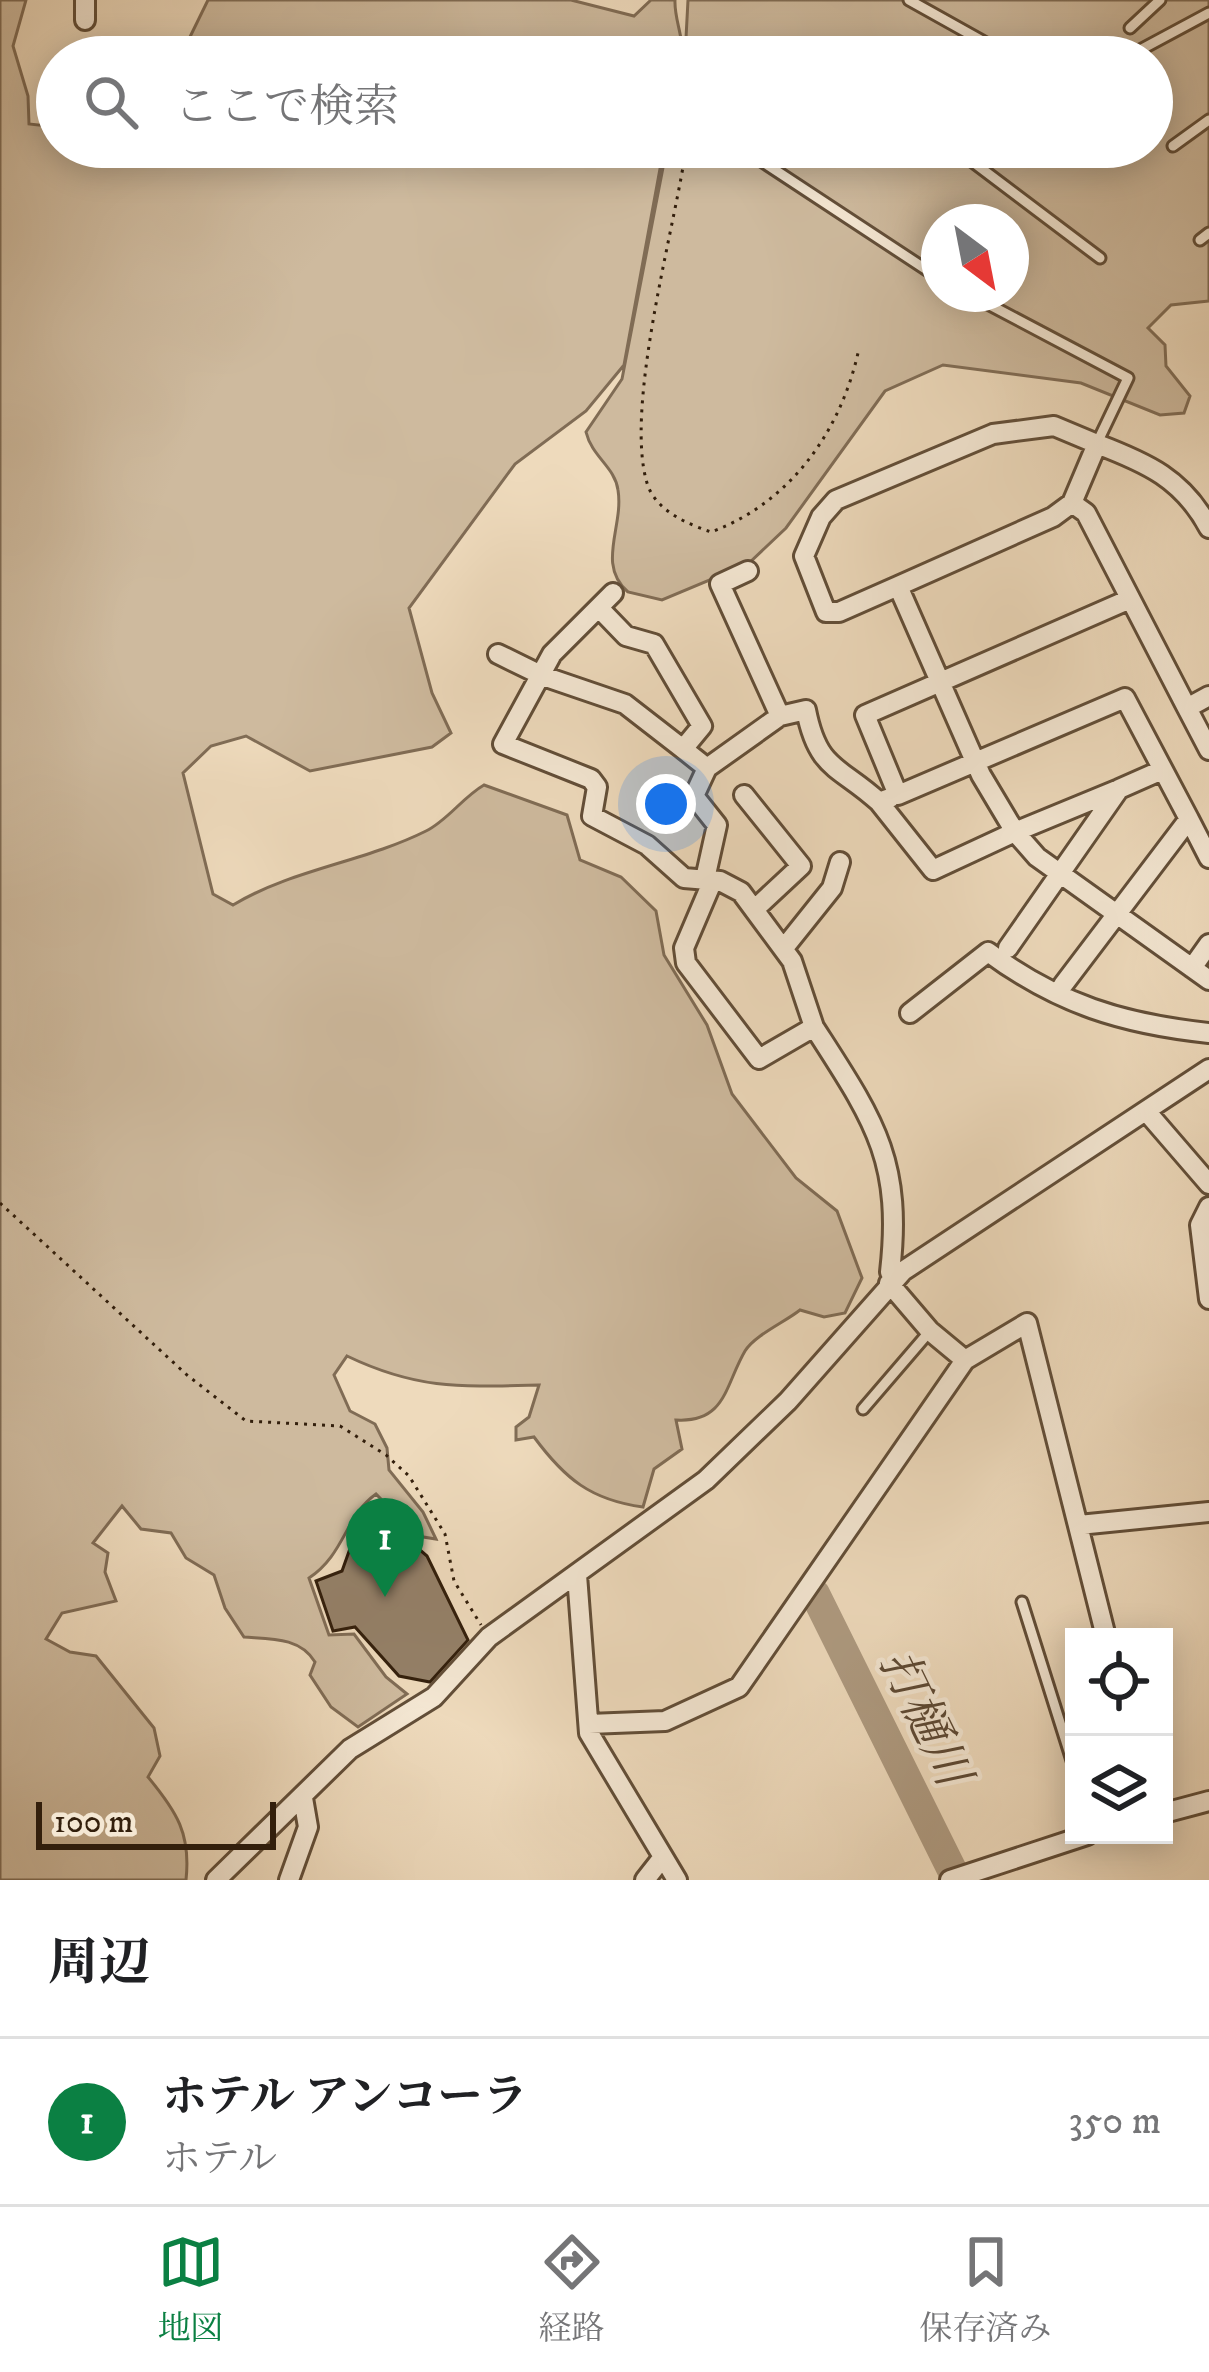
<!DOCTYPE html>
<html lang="ja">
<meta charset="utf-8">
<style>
:root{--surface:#fff;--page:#f2f2f2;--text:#202124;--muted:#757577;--line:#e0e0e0;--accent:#0b8043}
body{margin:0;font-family:"IM FELL DW Pica","Noto Serif JP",serif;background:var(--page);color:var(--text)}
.controls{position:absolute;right:36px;bottom:36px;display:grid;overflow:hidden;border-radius:0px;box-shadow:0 6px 30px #0003}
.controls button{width:108px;height:108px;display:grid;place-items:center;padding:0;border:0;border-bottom:3px solid var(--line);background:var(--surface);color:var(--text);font:60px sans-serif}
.compass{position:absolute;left:921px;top:204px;width:108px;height:108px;border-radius:50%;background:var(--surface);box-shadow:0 6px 30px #0003;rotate:148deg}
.scale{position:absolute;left:36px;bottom:30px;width:240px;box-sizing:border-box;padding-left:12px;border:6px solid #331f0c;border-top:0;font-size:33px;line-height:42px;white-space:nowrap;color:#331f0c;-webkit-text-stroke:9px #f4e7d3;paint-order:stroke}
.you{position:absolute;left:666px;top:804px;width:42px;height:42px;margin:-30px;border:9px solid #fff;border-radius:50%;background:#1a73e8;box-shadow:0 0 0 18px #1a73e833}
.badge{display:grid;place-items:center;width:78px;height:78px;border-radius:50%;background:var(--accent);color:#fff;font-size:39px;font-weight:700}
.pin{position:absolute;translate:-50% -99px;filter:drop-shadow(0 3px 6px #0008)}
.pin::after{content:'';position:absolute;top:63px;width:42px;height:36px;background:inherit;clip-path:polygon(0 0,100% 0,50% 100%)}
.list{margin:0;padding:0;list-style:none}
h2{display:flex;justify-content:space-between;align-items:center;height:156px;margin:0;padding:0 48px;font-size:51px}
h2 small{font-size:39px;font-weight:400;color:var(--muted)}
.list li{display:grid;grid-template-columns:78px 1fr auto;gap:36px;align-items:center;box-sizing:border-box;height:168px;padding:0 48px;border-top:3px solid var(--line)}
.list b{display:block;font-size:45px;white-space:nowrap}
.list p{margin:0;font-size:39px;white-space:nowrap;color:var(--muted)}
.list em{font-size:39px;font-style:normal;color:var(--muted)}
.icon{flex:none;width:66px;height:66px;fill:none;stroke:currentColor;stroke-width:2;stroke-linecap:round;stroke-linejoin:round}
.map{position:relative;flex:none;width:1209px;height:1880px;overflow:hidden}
.search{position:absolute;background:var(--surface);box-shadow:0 6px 30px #0003;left:36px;right:36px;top:36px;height:132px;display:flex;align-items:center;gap:30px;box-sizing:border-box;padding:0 42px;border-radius:66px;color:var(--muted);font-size:45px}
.sheet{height:324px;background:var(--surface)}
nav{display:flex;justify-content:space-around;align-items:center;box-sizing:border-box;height:168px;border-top:3px solid var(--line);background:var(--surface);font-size:33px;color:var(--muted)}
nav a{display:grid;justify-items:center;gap:6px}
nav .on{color:var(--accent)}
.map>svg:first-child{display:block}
</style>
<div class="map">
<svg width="1209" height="1880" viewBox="0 0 1209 1880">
<rect width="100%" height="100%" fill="#eedabc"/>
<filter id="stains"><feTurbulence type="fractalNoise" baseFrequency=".00167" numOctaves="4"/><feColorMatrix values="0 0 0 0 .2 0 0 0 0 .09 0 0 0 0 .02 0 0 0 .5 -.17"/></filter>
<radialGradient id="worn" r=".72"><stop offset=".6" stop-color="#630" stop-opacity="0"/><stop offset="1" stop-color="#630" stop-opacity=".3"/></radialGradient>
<!-- green -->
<path fill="#ceba9e" stroke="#806c55" stroke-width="3" fill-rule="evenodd" d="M 0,0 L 26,0 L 13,46 L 28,96 L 29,124 L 57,127 L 57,147 L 664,147 L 624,365 L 586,411 L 515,464 L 409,608 L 432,693 L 451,733 L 432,747 L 310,771 L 246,736 L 211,746 L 183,773 L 213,894 L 233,905 C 293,869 364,862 426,831 C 447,821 463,797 484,785 L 567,815 L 580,860 L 621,877 L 656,911 L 664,955 L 707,1025 L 732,1094 L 796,1178 L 837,1211 L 862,1278 L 845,1313 L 824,1317 L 800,1310 C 785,1322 755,1335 745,1351 C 725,1385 726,1423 676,1420 L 682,1449 L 654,1469 L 643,1507 C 591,1500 565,1479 534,1437 L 516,1440 L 516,1427 L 529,1417 L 539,1385 C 462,1387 418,1390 347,1356 L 334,1375 L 350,1411 L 375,1424 L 387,1448 L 389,1470 L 423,1512 L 436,1539 L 417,1536 L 376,1494 C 345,1516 345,1554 309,1578 L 329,1635 L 354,1634 L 386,1677 L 407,1694 L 358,1727 L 331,1707 L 310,1675 L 315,1662 C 300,1637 270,1639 244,1637 L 225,1608 L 214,1575 L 186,1558 L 171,1533 L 141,1529 L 122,1506 L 93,1543 L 108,1553 L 105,1572 L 116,1601 L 62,1613 L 46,1639 L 70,1652 L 96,1656 L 154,1728 L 160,1756 L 148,1777 C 177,1812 191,1834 186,1880 L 0,1880 Z
M 208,0 L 571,0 L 634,16 L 651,0 L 675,0 C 674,20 685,39 681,57 L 128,57 L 130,42 L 188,41 Z
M 688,0 L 1209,0 L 1209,301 L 1171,305 L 1148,328 L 1165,345 L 1166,366 L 1190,396 L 1184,413 L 1160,415 L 1081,383 L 943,365 L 885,391 L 786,528 L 748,564 L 662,600 L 628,592 C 596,564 624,527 618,490 C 615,467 592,457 586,432 L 622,379 L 667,147 L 1152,147 L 1152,57 L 685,57 ZM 939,222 L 1011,222 L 1011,294 L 939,294 Z"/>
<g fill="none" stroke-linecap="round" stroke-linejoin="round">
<!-- river -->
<path stroke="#ae9a80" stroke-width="30" d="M 815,1594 L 957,1880"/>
</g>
<!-- building -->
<path fill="#948068" stroke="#331f0c" stroke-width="3" d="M 376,1512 L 427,1556 L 468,1640 L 430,1682 L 399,1676 L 355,1627 L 333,1631 L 316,1581 L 342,1571 L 352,1543 Z"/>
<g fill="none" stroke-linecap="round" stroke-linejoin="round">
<defs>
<path id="lane" d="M 909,0 L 1011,57
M 1130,28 L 1160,0
M 817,44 L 834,57
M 1127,57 L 1209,13
M 1173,146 L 1209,120
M 740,147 L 939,278
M 953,147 L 1100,258
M 686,151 L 687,147
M 1200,240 L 1209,233
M 969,294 L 1128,378 L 1097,443
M 863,1409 L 930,1331
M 1022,1602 L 1074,1767"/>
<path id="street" d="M 85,0 L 85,20
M 1072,503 L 1097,444 C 1147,463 1183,479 1209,528
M 898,586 L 1053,517 L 1072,503 L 1086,513 L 1187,708
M 613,593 L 552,654 L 503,744 L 591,779 L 597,787 L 592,816 L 647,845 L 684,878 L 720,881 L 741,892 L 792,961 L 814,1027
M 1130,599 L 865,715 L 898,795 L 1125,698 L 1189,819
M 599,608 L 626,636 L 654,644 L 702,726 L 683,749 L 707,768 L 780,716 L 720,584 L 748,571
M 498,654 L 543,676 L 625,704 L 683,749
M 1209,696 L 1187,708 L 1209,750
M 780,716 L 806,710 C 818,771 840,766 879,802 L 890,798
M 1119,789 L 1015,832 L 1037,857 L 1209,980
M 744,795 L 801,866 L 756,908
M 879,802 L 933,870 L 1015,832 L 981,775 L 898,586 L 839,612 L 826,612 L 804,556 L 821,517 L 836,500 L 993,434 L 1054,426 L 1097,444
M 705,879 L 717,825 L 694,796 L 707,768
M 713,880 L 684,948 L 686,963 L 759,1059 L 814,1027 C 873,1119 903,1159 890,1272 L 893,1279
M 784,948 L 832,888 L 840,862
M 1008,948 L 1119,789 L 1162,770
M 1192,968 L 1209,944
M 1063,985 L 1189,819 L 1209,858
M 910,1013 L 988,952 C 1058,1004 1123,1024 1209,1033
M 1146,1111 L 1209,1184
M 1209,1207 L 1200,1225 L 1209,1299
M 889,1283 L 930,1331 L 965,1360
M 1079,1525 L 1209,1512
M 577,1575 L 589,1733 L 677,1880
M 589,1724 L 665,1721 L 739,1687 L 965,1360 L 1027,1323 L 1106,1637
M 1164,1813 L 1209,1801
M 216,1880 L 350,1749 L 434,1697 L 489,1637 L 706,1480 L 788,1401 L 903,1271 L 1209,1069
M 289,1880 L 308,1827 L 303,1798
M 645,1880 L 663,1857
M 950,1880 L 1087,1835"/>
</defs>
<!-- lane casing -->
<use href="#lane" stroke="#624e38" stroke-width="15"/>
<!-- street casing -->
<use href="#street" stroke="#624e38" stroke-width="24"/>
<!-- path -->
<path stroke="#331f0c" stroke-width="3" stroke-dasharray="3 6" stroke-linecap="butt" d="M 684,161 C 671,241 625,410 647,483 C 655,510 687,524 711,532 C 790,503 840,432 858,353
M 0,1203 L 187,1375 L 246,1421 L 340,1426 L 386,1455 L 409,1476 L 445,1534 L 454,1581 L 481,1625"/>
<!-- lane -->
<use href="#lane" stroke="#f4e7d3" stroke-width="9"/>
<!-- street -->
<use href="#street" stroke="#f4e7d3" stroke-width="18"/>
</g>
<g text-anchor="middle" stroke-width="9" stroke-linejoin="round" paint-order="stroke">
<!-- water labels -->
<g font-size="48" font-style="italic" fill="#5e4a35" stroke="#f4e7d3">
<text transform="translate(926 1717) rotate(64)" y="17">打樋川</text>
</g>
</g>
<rect width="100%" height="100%" filter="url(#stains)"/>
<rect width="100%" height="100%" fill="url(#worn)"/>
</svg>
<div class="controls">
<button><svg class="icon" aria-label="locate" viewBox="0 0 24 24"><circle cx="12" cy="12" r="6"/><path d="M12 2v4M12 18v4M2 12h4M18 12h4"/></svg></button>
<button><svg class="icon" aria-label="layers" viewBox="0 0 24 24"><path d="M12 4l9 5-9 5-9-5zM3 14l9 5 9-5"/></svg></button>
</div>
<svg class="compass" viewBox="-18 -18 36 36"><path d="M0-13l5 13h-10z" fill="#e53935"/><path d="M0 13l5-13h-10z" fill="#757577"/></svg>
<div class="scale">100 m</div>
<div class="you"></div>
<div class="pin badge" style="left:385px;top:1597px">1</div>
<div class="search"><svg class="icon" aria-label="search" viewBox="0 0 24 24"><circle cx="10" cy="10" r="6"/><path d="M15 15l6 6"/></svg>ここで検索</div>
</div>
<section class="sheet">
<h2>周辺<small></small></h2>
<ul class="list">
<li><span class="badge">1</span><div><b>ホテル アンコーラ</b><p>ホテル</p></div><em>350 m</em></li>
</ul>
</section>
<nav>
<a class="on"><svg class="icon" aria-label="map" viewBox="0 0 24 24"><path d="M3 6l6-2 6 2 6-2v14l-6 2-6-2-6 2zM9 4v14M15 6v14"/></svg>地図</a>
<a><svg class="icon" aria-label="directions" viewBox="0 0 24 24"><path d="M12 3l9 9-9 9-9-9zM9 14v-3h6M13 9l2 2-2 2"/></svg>経路</a>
<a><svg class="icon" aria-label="saved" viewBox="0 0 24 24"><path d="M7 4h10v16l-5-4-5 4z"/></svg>保存済み</a>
</nav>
